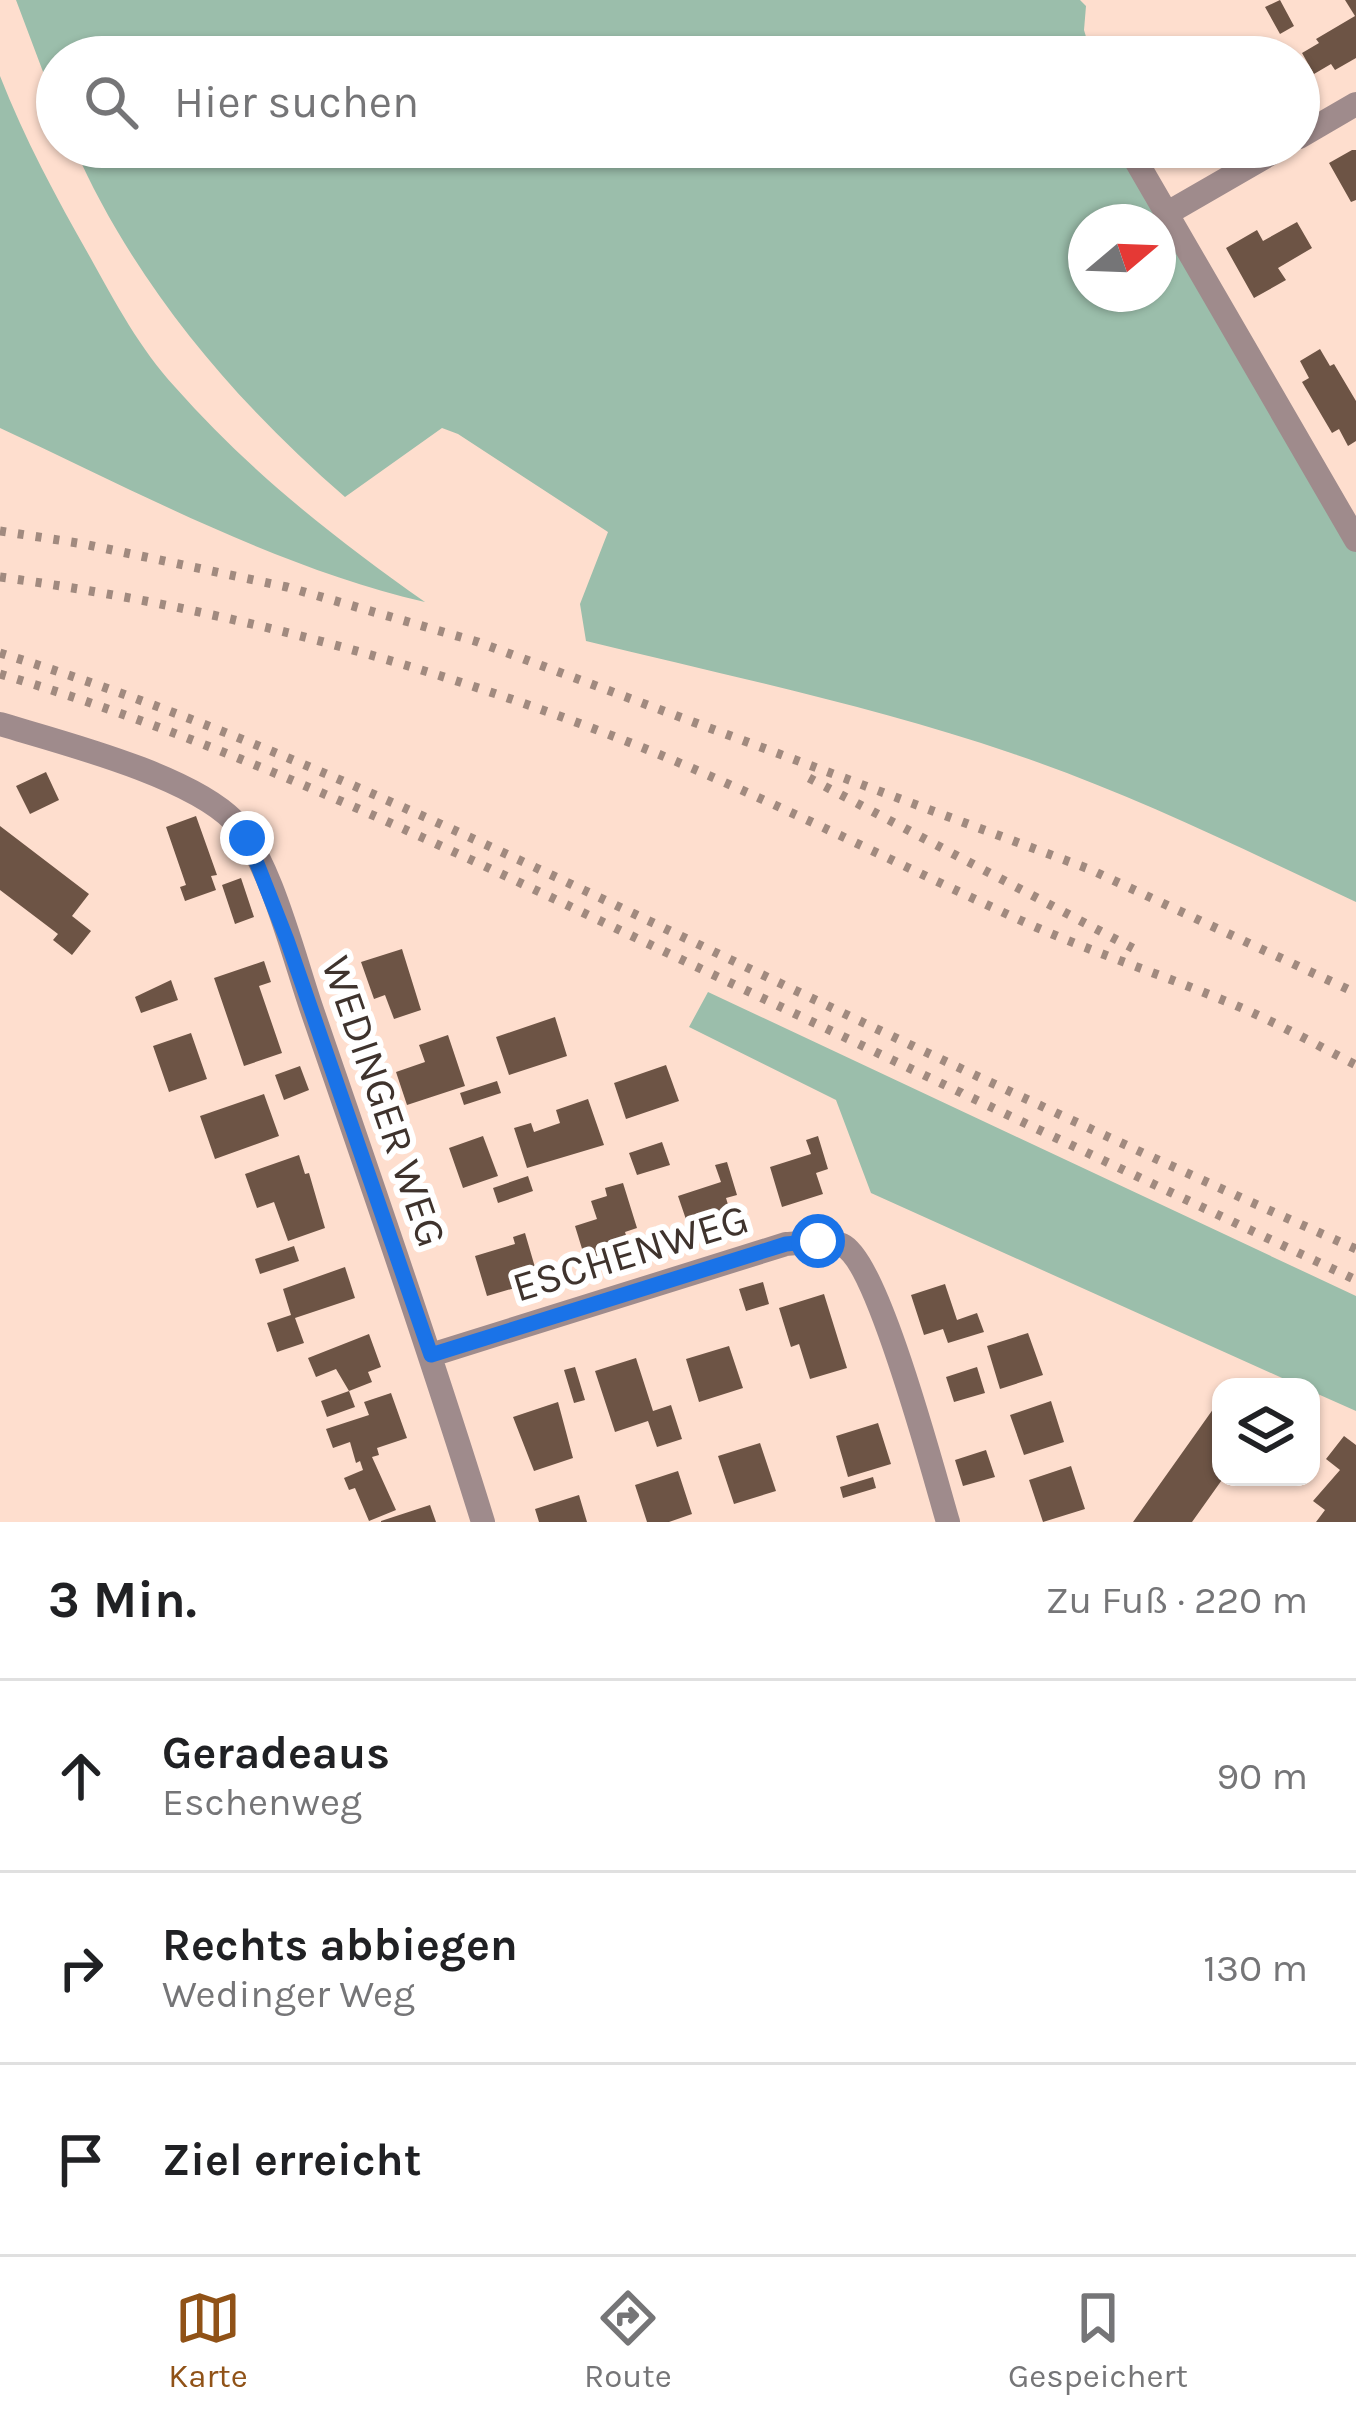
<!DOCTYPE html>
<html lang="de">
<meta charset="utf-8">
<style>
:root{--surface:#fff;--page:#f2f2f2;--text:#202124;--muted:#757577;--line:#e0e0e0;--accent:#905217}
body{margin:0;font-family:Karla,sans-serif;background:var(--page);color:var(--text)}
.controls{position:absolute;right:36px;bottom:36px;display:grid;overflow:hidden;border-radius:24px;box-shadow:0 3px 9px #0004}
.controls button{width:108px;height:108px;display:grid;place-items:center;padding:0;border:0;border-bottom:3px solid var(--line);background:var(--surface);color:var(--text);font:60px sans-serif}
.compass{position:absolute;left:1068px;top:204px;width:108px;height:108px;border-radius:50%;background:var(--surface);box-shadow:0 3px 9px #0004;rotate:71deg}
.stop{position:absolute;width:36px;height:36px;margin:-27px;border:9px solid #1a73e8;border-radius:50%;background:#fff}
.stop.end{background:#1a73e8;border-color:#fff;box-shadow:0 3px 12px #0008}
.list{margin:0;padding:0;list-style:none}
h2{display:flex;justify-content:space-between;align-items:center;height:156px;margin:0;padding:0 48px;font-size:51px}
h2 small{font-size:39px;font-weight:400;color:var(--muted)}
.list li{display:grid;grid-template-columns:78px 1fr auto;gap:36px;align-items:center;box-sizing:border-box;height:192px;padding:0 48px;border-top:3px solid var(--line)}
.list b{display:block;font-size:45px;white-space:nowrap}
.list p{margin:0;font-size:39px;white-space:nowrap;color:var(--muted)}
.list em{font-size:39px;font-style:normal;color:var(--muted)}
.icon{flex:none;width:66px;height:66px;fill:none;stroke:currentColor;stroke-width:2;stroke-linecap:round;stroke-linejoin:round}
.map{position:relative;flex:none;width:1356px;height:1522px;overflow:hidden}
.search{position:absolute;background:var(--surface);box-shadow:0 3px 9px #0004;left:36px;right:36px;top:36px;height:132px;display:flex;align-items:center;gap:30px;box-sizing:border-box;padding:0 42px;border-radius:66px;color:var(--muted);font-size:45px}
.sheet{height:732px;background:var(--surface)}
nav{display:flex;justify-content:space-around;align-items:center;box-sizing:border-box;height:168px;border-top:3px solid var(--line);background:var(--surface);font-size:33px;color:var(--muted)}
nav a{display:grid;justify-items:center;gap:6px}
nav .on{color:var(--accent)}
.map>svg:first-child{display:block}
</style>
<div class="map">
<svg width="1356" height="1522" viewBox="0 0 1356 1522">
<rect width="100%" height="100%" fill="#fedece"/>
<!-- green -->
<path fill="#9bbeab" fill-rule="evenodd" d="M 16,0 L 1080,0 L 1086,6 L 1084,30 L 1092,57 L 57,57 L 57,109 Z
M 0,76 C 25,140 56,197 90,257 C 115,302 140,349 175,387 C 249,471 334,538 425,602 C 276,567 138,492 0,428 Z
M 74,147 L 1138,147 L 1356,523 L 1356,902 C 1243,849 1130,793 1011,753 C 873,706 729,676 586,641 L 580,604 L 608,532 L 458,434 L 442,428 L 345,497 C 233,400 134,283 74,147 ZM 1086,222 L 1158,222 L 1158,294 L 1086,294 Z
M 708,992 L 1356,1296 L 1356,1411 L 1311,1391 L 1311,1387 L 1302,1387 L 871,1193 L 836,1100 L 689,1027 Z"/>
<!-- building -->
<path fill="#6d5445" d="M 1280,0 L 1294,26 L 1280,34 L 1265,7 Z
M 1345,0 L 1356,0 L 1356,58 L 1335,70 L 1331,64 L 1314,74 L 1302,53 L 1319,43 L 1316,39 L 1355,16 Z
M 1352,150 L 1356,150 L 1356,200 L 1351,202 L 1329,163 Z
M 1297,222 L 1312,248 L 1278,268 L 1286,280 L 1254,298 L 1226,248 L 1257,230 L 1263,241 Z
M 1320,349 L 1330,366 L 1334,364 L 1356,401 L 1356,441 L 1348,446 L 1339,429 L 1332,433 L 1302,382 L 1309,378 L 1300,361 Z
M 46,772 L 59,800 L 30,814 L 16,786 Z
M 196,816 L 217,875 L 211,876 L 216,890 L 185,901 L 180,887 L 186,885 L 166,827 Z
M 0,826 L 89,894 L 72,916 L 91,931 L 72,955 L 53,940 L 58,934 L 0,890 Z
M 241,878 L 254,917 L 235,924 L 222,885 Z
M 402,949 L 421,1010 L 394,1019 L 385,995 L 374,999 L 361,962 Z
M 264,961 L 271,982 L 259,986 L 282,1053 L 244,1066 L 214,978 Z
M 171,980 L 178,1000 L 141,1013 L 135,997 Z
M 555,1017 L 567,1056 L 509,1075 L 496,1037 Z
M 191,1033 L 207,1079 L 169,1092 L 153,1046 Z
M 448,1035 L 465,1086 L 407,1105 L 396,1072 L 425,1062 L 419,1045 Z
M 666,1065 L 679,1101 L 626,1119 L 614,1083 Z
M 300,1066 L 309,1090 L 284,1100 L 275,1075 Z
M 497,1081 L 501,1093 L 464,1105 L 460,1093 Z
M 264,1094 L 279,1136 L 215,1159 L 200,1116 Z
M 588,1099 L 604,1145 L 527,1168 L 514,1128 L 531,1123 L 534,1132 L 560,1123 L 556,1110 Z
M 483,1136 L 498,1176 L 463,1188 L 449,1148 Z
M 818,1136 L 828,1169 L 816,1173 L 823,1194 L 782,1207 L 770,1167 L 811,1154 L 806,1140 Z
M 662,1142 L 670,1165 L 637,1175 L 629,1153 Z
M 299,1155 L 305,1174 L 309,1173 L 325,1228 L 288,1241 L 274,1202 L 257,1208 L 245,1174 Z
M 727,1162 L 737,1195 L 726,1198 L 733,1221 L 691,1234 L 678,1196 L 721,1182 L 715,1165 Z
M 528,1176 L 533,1191 L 498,1203 L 493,1188 Z
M 623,1183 L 637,1228 L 625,1232 L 631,1252 L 587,1265 L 575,1226 L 597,1219 L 591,1201 L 607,1196 L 605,1188 Z
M 525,1233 L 539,1281 L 487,1296 L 475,1256 L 515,1244 L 513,1237 Z
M 294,1246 L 299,1261 L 260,1274 L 255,1259 Z
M 345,1267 L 355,1298 L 295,1318 L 304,1343 L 277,1352 L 267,1323 L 291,1315 L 283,1289 Z
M 763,1282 L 769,1304 L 746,1311 L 739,1289 Z
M 945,1284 L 957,1320 L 977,1313 L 984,1332 L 948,1343 L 943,1329 L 924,1335 L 911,1295 Z
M 824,1294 L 847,1368 L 810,1379 L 799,1344 L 791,1347 L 779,1308 Z
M 1028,1333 L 1043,1375 L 1000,1389 L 987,1346 Z
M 369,1334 L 381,1367 L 368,1372 L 372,1382 L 349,1391 L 336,1369 L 316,1377 L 308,1358 Z
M 729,1346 L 743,1388 L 699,1402 L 686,1359 Z
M 636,1358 L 653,1411 L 671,1405 L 682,1439 L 657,1447 L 648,1421 L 615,1432 L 595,1371 Z
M 575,1367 L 585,1400 L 574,1403 L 564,1370 Z
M 977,1367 L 985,1393 L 954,1402 L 946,1377 Z
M 349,1391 L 355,1407 L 327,1417 L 321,1401 Z
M 391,1393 L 407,1438 L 377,1448 L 379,1455 L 372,1457 L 396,1510 L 369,1521 L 355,1488 L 349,1490 L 344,1478 L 363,1470 L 360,1461 L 356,1463 L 350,1442 L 333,1448 L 326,1429 L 369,1415 L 364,1402 Z
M 1221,1398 L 1224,1477 L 1192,1522 L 1133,1522 Z
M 1051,1401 L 1064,1442 L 1024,1455 L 1010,1415 Z
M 558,1402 L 573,1458 L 534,1471 L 513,1417 Z
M 878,1423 L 891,1464 L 848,1477 L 836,1436 Z
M 1344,1436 L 1356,1445 L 1356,1522 L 1316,1522 L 1325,1510 L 1313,1501 L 1340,1470 L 1326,1459 Z
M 760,1443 L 776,1491 L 734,1504 L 718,1456 Z
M 986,1450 L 995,1477 L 963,1486 L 955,1460 Z
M 1071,1466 L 1085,1509 L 1043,1522 L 1029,1480 Z
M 678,1471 L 692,1514 L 669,1522 L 647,1522 L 635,1485 Z
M 873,1477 L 876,1488 L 843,1498 L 840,1487 Z
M 579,1495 L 587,1522 L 539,1522 L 535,1509 Z
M 430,1505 L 436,1522 L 381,1522 L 381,1521 Z"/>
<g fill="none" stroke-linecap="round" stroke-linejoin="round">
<!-- minor -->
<path stroke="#9f8b8c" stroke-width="24" d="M 1299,137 L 1356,104
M 1128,147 L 1356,540
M 1166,214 L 1282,147
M 0,724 C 63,743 189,775 234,821 C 270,858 295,962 313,1013 C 371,1182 430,1351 483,1522
M 431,1355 L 786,1244 C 803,1243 826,1238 842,1245 C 878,1261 934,1475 948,1522"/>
<!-- rail -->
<path stroke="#a18a7f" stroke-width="9" stroke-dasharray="6 12" stroke-linecap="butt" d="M 0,531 L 84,544 L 287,587 L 478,642 L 1089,869 L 1356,993
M 0,577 C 220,607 434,665 641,747 C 770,799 895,863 1022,921 C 1088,951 1158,973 1225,1001 C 1270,1019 1313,1043 1356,1065
M 0,653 C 244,728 474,838 704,947 C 920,1050 1137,1152 1356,1249
M 0,674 C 235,744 456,852 676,957 C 903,1065 1129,1173 1356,1280
M 809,778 L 1138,951"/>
</g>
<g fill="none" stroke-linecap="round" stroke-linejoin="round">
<!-- route -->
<path stroke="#1a73e8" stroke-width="15" d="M 247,838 L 287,940 L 431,1355 L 786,1244 L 818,1241"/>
</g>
<g text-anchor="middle" stroke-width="12" stroke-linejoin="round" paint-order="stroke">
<!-- street labels -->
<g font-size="42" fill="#3f332d" stroke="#fff">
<text transform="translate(385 1101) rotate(71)" y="15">WEDINGER WEG</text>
<text transform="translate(630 1252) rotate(-17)" y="15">ESCHENWEG</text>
</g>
</g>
</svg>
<div class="controls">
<button><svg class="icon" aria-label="layers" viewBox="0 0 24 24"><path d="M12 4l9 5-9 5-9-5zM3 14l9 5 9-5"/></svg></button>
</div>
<svg class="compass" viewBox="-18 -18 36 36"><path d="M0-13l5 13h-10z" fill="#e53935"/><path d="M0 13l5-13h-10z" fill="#757577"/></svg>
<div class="stop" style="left:818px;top:1241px"></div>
<div class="stop end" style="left:247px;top:838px"></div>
<div class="search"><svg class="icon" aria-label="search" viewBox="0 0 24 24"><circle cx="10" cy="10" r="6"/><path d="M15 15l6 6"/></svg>Hier suchen</div>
</div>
<section class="sheet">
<h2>3 Min.<small>Zu Fuß · 220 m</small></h2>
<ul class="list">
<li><svg class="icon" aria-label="ahead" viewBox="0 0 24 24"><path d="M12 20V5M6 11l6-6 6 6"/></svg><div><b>Geradeaus</b><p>Eschenweg</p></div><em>90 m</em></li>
<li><svg class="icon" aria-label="right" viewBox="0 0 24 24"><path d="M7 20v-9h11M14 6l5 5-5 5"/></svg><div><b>Rechts abbiegen</b><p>Wedinger Weg</p></div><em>130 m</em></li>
<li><svg class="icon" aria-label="arrive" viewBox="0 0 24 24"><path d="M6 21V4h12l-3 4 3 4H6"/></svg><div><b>Ziel erreicht</b></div></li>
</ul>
</section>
<nav>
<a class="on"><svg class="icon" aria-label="map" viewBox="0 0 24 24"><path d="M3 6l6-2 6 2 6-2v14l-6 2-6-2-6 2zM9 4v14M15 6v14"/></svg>Karte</a>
<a><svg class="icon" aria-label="directions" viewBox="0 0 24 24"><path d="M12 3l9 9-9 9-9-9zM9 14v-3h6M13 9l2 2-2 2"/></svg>Route</a>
<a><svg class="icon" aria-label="saved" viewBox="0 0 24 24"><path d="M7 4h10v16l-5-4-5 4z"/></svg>Gespeichert</a>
</nav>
